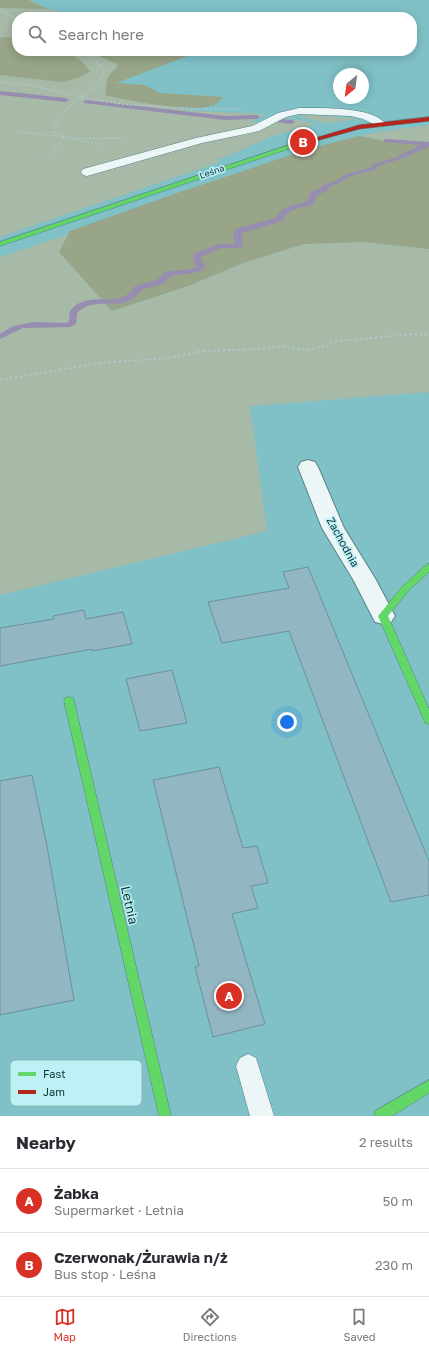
<!DOCTYPE html>
<meta charset="utf-8">
<style>
:root{--surface:#fff;--page:#f7f7f7;--text:#2b2b33;--muted:#7c7c81;--line:#e1e1e2;--accent:#d93025}
body{margin:0;font-family:"Golos Text",sans-serif;background:var(--page);color:var(--text)}
.compass{position:absolute;left:333px;top:68px;width:36px;height:36px;border-radius:50%;background:var(--surface);box-shadow:0 2px 10px #0003;rotate:209deg}
.you{position:absolute;left:287px;top:722px;width:14px;height:14px;margin:-10px;border:3px solid #fff;border-radius:50%;background:#1a73e8;box-shadow:0 0 0 6px #1a73e833}
.badge{display:grid;place-items:center;width:26px;height:26px;border-radius:50%;background:var(--accent);color:#fff;font-size:13px;font-weight:700}
.pin{position:absolute;translate:-50% -50%;border:2px solid #fff;box-shadow:0 1px 4px #0006}
.list{margin:0;padding:0;list-style:none}
h2{display:flex;justify-content:space-between;align-items:center;height:52px;margin:0;padding:0 16px;font-size:17px}
h2 small{font-size:13px;font-weight:400;color:var(--muted)}
.list li{display:grid;grid-template-columns:26px 1fr auto;gap:12px;align-items:center;box-sizing:border-box;height:64px;padding:0 16px;border-top:1px solid var(--line)}
.list b{display:block;font-size:15px;white-space:nowrap}
.list p{margin:0;font-size:13px;white-space:nowrap;color:var(--muted)}
.list em{font-size:13px;font-style:normal;color:var(--muted)}
.icon{flex:none;width:22px;height:22px;fill:none;stroke:currentColor;stroke-width:2;stroke-linecap:round;stroke-linejoin:round}
.map{position:relative;flex:none;width:429px;height:1116px;overflow:hidden}
.search{position:absolute;background:var(--surface);box-shadow:0 2px 10px #0003;left:12px;right:12px;top:12px;height:44px;display:flex;align-items:center;gap:10px;box-sizing:border-box;padding:0 14px;border-radius:16px;color:var(--muted);font-size:15px}
.sheet{height:180px;background:var(--surface)}
nav{display:flex;justify-content:space-around;align-items:center;box-sizing:border-box;height:56px;border-top:1px solid var(--line);background:var(--surface);font-size:11px;color:var(--muted)}
nav a{display:grid;justify-items:center;gap:2px}
nav .on{color:var(--accent)}
.map>svg:first-child{display:block}
</style>
<div class="map">
<svg width="429" height="1116" viewBox="0 0 429 1116">
<rect width="100%" height="100%" fill="#7fc1c7"/>
<!-- green -->
<path fill="#a7b9a7" d="M 0,8 L 49,9 L 75,16 L 17,17 L 17,51 L 89,51 L 118,65 L 108,77 L 105,95 L 195,111 L 266,114 L 251,122 L 271,124 L 282,118 L 286,118 L 316,124 L 272,136 L 228,156 L 217,159 L 220,162 L 0,237 Z
M 315,115 L 358,119 L 327,123 L 298,116 Z
M 429,125 L 429,144 L 386,141 L 359,136 L 379,132 Z
M 69,234 L 59,252 L 112,311 L 188,286 L 243,263 L 304,244 L 364,242 L 429,249 L 429,392 L 250,406 L 267,531 L 0,595 L 0,257 Z"/>
<!-- forest -->
<path fill="#98a588" d="M 0,0 L 28,0 L 49,9 L 0,8 Z
M 6,37 L 17,39 L 17,51 L 64,51 C 75,56 84,61 90,72 L 78,78 L 63,82 L 0,75 L 0,38 Z
M 89,51 L 201,51 L 116,83 L 145,85 L 160,93 L 223,97 C 220,100 217,104 214,105 C 195,114 126,100 105,95 L 108,77 L 118,65 Z
M 359,136 L 386,141 L 429,144 L 429,249 L 364,242 L 304,244 L 243,263 L 188,286 L 112,311 L 59,252 L 70,231 L 177,193 L 315,147 Z"/>
<g fill="none" stroke-linecap="round" stroke-linejoin="round">
<!-- stream -->
<path fill="#968db0" fill-rule="evenodd" d="M 0,91 L 66,98 L 69,100 L 66,102 L 0,95 Z
M 86,100 L 225,116 L 257,115 L 260,117 L 257,119 L 225,120 L 84,103 L 83,102 Z
M 278,119 L 292,120 L 295,122 L 292,124 L 276,122 L 275,121 Z
M 386,139 L 429,142 L 429,147 L 401,159 L 378,166 L 375,170 L 351,176 L 339,183 L 328,187 L 327,191 L 317,195 L 313,205 C 299,208 289,208 282,221 L 242,233 L 243,243 L 241,248 L 221,248 L 201,257 L 201,260 L 205,265 L 203,270 L 193,273 L 170,276 L 163,284 L 141,290 C 125,316 96,293 77,313 L 76,324 L 70,327 L 23,328 L 0,339 L 0,334 L 11,327 L 22,324 L 35,322 L 66,323 L 69,321 L 70,311 C 73,308 76,304 80,303 C 100,293 120,309 135,286 L 157,280 L 165,272 L 191,269 L 197,267 L 193,260 L 194,254 L 219,244 L 235,244 L 233,234 L 236,229 L 276,218 C 282,205 295,204 307,202 L 311,192 L 321,188 L 323,185 L 335,181 L 347,174 L 370,168 L 373,164 L 397,157 L 420,145 L 384,142 L 384,140 Z"/>
</g>
<!-- building -->
<path fill="#93b6c3" stroke="#6c909e" d="M 308,567 L 429,861 L 429,895 L 391,902 L 289,631 L 222,643 L 208,602 L 289,588 L 283,572 Z
M 84,610 L 86,619 L 123,612 L 132,644 L 92,651 L 92,649 L 0,666 L 0,628 L 54,619 L 53,616 Z
M 172,670 L 187,723 L 140,731 L 126,679 Z
M 219,767 L 243,848 L 257,846 L 268,883 L 251,886 L 258,908 L 232,914 L 265,1024 L 213,1037 L 195,967 L 199,966 L 153,780 Z
M 32,775 L 47,846 L 74,1000 L 0,1015 L 0,781 Z"/>
<g fill="none" stroke-linecap="round" stroke-linejoin="round">
<defs>
<path id="lane" d="M 299,108 C 320,108 372,106 386,124 L 380,127 L 363,119 L 351,116 L 299,114 L 286,117 L 259,131 L 202,143 L 87,176 L 83,175 L 81,172 L 83,169 L 196,138 L 252,126 L 278,113 Z
M 248,1054 L 256,1058 L 274,1116 L 250,1116 L 236,1066 L 240,1058 Z"/>
<path id="street" d="M 308,460 L 315,462 L 318,467 L 344,528 L 376,580 L 395,616 L 391,622 L 383,624 L 375,622 L 354,581 L 322,528 L 298,467 L 301,462 Z"/>
<path id="fast" d="M 298,142 L 301,144 L 300,145 L 0,246 L 0,242 Z
M 429,564 L 429,572 L 409,590 L 388,616 L 429,709 L 429,724 L 425,723 L 424,720 L 378,616 L 403,586 L 426,565 Z
M 69,697 L 73,698 L 74,701 L 171,1116 L 159,1116 L 64,701 L 65,698 Z
M 429,1080 L 429,1093 L 392,1116 L 374,1116 L 375,1111 Z"/>
<path id="jam" d="M 429,117 L 429,121 L 359,129 L 298,146 L 295,144 L 359,125 Z"/>
</defs>
<!-- lane casing -->
<use href="#lane" stroke="#588286" stroke-width="1"/>
<!-- street casing -->
<use href="#street" stroke="#588286" stroke-width="2"/>
<!-- fast casing -->
<use href="#fast" stroke="#588286" stroke-width="1"/>
<!-- jam casing -->
<use href="#jam" stroke="#588286" stroke-width="1"/>
<!-- path-far1 -->
<path stroke="#b2c6c8" stroke-width="1.5" stroke-dasharray="2 2" stroke-linecap="butt" d="M 0,10 L 17,19
M 0,82 L 34,86 L 80,97 L 121,104 L 198,109 L 243,109
M 16,136 L 18,132 L 76,138 L 124,138
M 62,136 L 54,132 C 57,108 84,100 98,83 C 100,80 102,76 104,72 L 98,63 L 81,51
M 68,138 L 103,145
M 47,155 L 50,155 L 64,137"/>
<!-- path -->
<path stroke="#b2c6c8" stroke-width="2" stroke-dasharray="2.5 2.5" stroke-linecap="butt" d="M 0,380 L 100,363 L 168,358 L 203,351 L 262,349 L 281,346 L 307,350 L 328,346 L 330,343 L 338,341 L 415,334 L 429,335"/>
<!-- lane -->
<use href="#lane" fill="#ecf6f7" fill-rule="evenodd"/>
<!-- street -->
<use href="#street" fill="#ecf6f7" fill-rule="evenodd"/>
<!-- fast -->
<use href="#fast" fill="#63d668" fill-rule="evenodd"/>
<!-- jam -->
<use href="#jam" fill="#b3261e" fill-rule="evenodd"/>
</g>
<g text-anchor="middle" stroke-width="3" stroke-linejoin="round" paint-order="stroke">
<!-- far-street labels -->
<g font-size="9" fill="#0e3538" stroke="#bdf1f6">
<text transform="translate(212 172) rotate(-19)" y="3">Leśna</text>
</g>
<!-- street labels -->
<g font-size="11" fill="#0e3538" stroke="#bdf1f6">
<text transform="translate(343 542) rotate(61)" y="4">Zachodnia</text>
</g>
<!-- near-street labels -->
<g font-size="13" fill="#0e3538" stroke="#bdf1f6">
<text transform="translate(130 905) rotate(77)" y="5">Letnia</text>
</g>
</g>
<!-- legend -->
<rect x="10" y="1060" width="132" height="46" rx="6" fill="#bdf1f6" stroke="#88b9bd" stroke-width="1"/>
<rect x="18" y="1072" width="18" height="4" fill="#63d668"/>
<rect x="18" y="1090" width="18" height="4" fill="#b3261e"/>
<g font-size="11" fill="#0e3538">
<text x="43" y="1078">Fast</text>
<text x="43" y="1096">Jam</text>
</g>
</svg>
<svg class="compass" viewBox="-18 -18 36 36"><path d="M0-13l5 13h-10z" fill="#e53935"/><path d="M0 13l5-13h-10z" fill="#7c7c81"/></svg>
<div class="you"></div>
<div class="pin badge" style="left:229px;top:996px">A</div>
<div class="pin badge" style="left:303px;top:142px">B</div>
<div class="search"><svg class="icon" aria-label="search" viewBox="0 0 24 24"><circle cx="10" cy="10" r="6"/><path d="M15 15l6 6"/></svg>Search here</div>
</div>
<section class="sheet">
<h2>Nearby<small>2 results</small></h2>
<ul class="list">
<li><span class="badge">A</span><div><b>Żabka</b><p>Supermarket · Letnia</p></div><em>50 m</em></li>
<li><span class="badge">B</span><div><b>Czerwonak/Żurawia n/ż</b><p>Bus stop · Leśna</p></div><em>230 m</em></li>
</ul>
</section>
<nav>
<a class="on"><svg class="icon" aria-label="map" viewBox="0 0 24 24"><path d="M3 6l6-2 6 2 6-2v14l-6 2-6-2-6 2zM9 4v14M15 6v14"/></svg>Map</a>
<a><svg class="icon" aria-label="directions" viewBox="0 0 24 24"><path d="M12 3l9 9-9 9-9-9zM9 14v-3h6M13 9l2 2-2 2"/></svg>Directions</a>
<a><svg class="icon" aria-label="saved" viewBox="0 0 24 24"><path d="M7 4h10v16l-5-4-5 4z"/></svg>Saved</a>
</nav>
